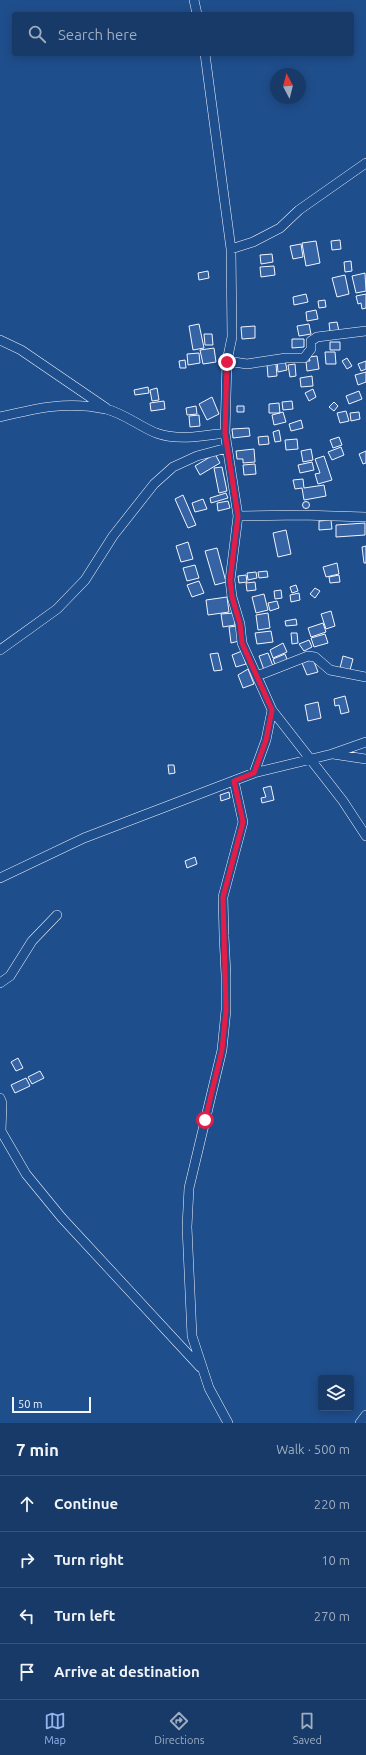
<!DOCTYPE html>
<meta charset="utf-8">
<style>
:root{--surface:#173a69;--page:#244571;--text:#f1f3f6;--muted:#9eadc0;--line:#36547d;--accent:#95b2f1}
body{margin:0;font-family:Ubuntu,sans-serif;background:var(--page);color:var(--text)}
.controls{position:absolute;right:12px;bottom:12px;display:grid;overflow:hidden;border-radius:4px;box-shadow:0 2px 10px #0003}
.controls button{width:36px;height:36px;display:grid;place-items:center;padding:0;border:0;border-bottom:1px solid var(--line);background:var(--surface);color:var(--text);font:20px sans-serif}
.compass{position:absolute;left:270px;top:68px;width:36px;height:36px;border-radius:50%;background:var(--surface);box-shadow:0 2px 10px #0003;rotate:353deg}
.scale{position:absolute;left:12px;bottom:10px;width:79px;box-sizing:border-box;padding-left:4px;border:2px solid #f2f6ff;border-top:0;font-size:11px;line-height:14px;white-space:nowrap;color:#f2f6ff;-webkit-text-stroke:3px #1f4e8c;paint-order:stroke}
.stop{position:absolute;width:12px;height:12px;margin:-9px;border:3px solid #e11d48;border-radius:50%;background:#fff}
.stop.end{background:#e11d48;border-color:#fff;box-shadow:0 1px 4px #0008}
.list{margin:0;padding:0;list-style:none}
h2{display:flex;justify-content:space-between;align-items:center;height:52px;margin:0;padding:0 16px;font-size:17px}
h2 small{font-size:13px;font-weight:400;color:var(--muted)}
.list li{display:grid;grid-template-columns:26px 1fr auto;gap:12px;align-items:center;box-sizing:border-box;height:56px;padding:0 16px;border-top:1px solid var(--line)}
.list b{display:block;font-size:15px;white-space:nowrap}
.list em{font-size:13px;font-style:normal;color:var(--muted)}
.icon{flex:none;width:22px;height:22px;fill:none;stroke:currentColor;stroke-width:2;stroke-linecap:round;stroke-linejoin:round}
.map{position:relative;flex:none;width:366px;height:1423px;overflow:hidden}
.search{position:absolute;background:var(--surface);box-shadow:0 2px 10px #0003;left:12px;right:12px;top:12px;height:44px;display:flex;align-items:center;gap:10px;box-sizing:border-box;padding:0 14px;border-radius:4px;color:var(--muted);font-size:15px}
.sheet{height:276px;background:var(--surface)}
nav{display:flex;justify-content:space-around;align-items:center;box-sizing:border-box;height:56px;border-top:1px solid var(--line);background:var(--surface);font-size:11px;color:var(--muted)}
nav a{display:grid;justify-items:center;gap:2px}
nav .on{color:var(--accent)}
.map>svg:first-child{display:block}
</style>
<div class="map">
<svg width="366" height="1423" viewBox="0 0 366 1423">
<rect width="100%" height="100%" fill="#1f4e8c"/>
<!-- building -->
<path fill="#3563a3" stroke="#f2f6ff" d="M 340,240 L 341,249 L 332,250 L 331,241 Z
M 316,241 L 320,263 L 306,266 L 302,243 Z
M 301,244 L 303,257 L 293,259 L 290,246 Z
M 272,254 L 273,262 L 261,264 L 260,255 Z
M 351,261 L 352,271 L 345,272 L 344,262 Z
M 274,266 L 275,275 L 261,277 L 260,267 Z
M 208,271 L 209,278 L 199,280 L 198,273 Z
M 365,273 L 366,291 L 356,293 L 352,276 Z
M 345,275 L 349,294 L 337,297 L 332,278 Z
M 306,294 L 308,302 L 294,305 L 293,297 Z
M 366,294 L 366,308 L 362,309 L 361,303 L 358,304 L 356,296 Z
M 325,300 L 326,307 L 319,308 L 318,301 Z
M 316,310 L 318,319 L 307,321 L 306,312 Z
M 337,322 L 339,331 L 330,332 L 329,323 Z
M 199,324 L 204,348 L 193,350 L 189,326 Z
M 309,324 L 311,334 L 299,336 L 297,326 Z
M 255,326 L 255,338 L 242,339 L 241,327 Z
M 204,334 L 212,334 L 213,345 L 205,345 Z
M 292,339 L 304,339 L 304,347 L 292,348 Z
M 330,342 L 340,342 L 340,350 L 330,350 Z
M 214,348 L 216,362 L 203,364 L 200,350 Z
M 325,352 L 335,352 L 336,364 L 326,364 Z
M 199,353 L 200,363 L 188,365 L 187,354 Z
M 317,356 L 319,369 L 307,371 L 306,361 L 310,361 L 309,357 Z
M 347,358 L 352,366 L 347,369 L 342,361 Z
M 185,360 L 186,368 L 180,368 L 179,361 Z
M 285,360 L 287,370 L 278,372 L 277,361 Z
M 366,361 L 366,369 L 361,371 L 358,364 Z
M 267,364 L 276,364 L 277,376 L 268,377 Z
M 295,364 L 296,376 L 290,377 L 288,365 Z
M 366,372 L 366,382 L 358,385 L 355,375 Z
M 312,376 L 313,386 L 301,387 L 300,378 Z
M 148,387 L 149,393 L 135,395 L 134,390 Z
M 157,388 L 159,400 L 152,401 L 150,390 Z
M 313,389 L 316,397 L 309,401 L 305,393 Z
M 359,391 L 362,399 L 349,404 L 346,396 Z
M 212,397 L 219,414 L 207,420 L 199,404 Z
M 164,401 L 165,409 L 151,411 L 150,403 Z
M 292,401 L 293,409 L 283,410 L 282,402 Z
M 334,402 L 338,406 L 334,411 L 329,407 Z
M 279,403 L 280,413 L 269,413 L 269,404 Z
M 196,406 L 197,414 L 187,415 L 186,408 Z
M 237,406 L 244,406 L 244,412 L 237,412 Z
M 346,411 L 349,421 L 340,423 L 337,413 Z
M 283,412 L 286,422 L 274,425 L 272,415 Z
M 359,412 L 360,419 L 351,421 L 350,413 Z
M 199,415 L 200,426 L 190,427 L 189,416 Z
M 301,420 L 303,428 L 291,431 L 289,424 Z
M 249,428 L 250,436 L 233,438 L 232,429 Z
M 279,430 L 281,441 L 275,442 L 273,432 Z
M 268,436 L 269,444 L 259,445 L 258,437 Z
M 339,437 L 342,445 L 333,448 L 330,440 Z
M 297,439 L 298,449 L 286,450 L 285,440 Z
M 341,447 L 344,455 L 332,460 L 328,452 Z
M 254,449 L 255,462 L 243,463 L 243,459 L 237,459 L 236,451 Z
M 311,449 L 313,460 L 303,462 L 301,451 Z
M 366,451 L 366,463 L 363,464 L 359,454 Z
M 215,454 L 220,463 L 200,475 L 195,466 Z
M 324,456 L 332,480 L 318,484 L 315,474 L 320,473 L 315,459 Z
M 312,462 L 314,470 L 300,473 L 298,465 Z
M 255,464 L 256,474 L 244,475 L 243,465 Z
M 222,467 L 227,491 L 219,493 L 214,468 Z
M 303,479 L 304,488 L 324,485 L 326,496 L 304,500 L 302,488 L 295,489 L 293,480 Z
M 226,493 L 228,498 L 211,503 L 210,498 Z
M 183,495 L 196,525 L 188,528 L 175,499 Z
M 203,499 L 207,509 L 195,512 L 192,503 Z
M 228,501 L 230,508 L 218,511 L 217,503 Z
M302.5 505a3.5 3.5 0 1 1 7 0a3.5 3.5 0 1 1-7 0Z
M 331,520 L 332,529 L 319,530 L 319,521 Z
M 365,523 L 365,535 L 336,537 L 336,525 Z
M 286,530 L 291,554 L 278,557 L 273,533 Z
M 188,542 L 193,559 L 181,562 L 176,546 Z
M 366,546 L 366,563 L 364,563 L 362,547 Z
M 217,548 L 226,582 L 215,585 L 205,551 Z
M 337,563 L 339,574 L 326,577 L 323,567 Z
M 195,565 L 199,578 L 187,581 L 183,568 Z
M 267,571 L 268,577 L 259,578 L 258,572 Z
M 256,572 L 257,578 L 248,580 L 247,573 Z
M 246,575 L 247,582 L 239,583 L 238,576 Z
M 339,575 L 340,582 L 330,583 L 329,577 Z
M 199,581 L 204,593 L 192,597 L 187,585 Z
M 255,582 L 256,590 L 247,591 L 246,583 Z
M 296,585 L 298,591 L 292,593 L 290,587 Z
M 315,588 L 320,591 L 315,598 L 310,594 Z
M 281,590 L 282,598 L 275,599 L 274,591 Z
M 299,593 L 300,600 L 291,602 L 290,595 Z
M 264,594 L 268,610 L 256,613 L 252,597 Z
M 227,597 L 229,612 L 208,615 L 206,600 Z
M 277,601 L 279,608 L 270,611 L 268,603 Z
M 331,611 L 335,626 L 326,629 L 321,614 Z
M 234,613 L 235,625 L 223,627 L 221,614 Z
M 268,613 L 270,628 L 258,630 L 256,615 Z
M 296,619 L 297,625 L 286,626 L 285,621 Z
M 323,623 L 326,632 L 311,637 L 308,628 Z
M 237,626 L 239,641 L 231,643 L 229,627 Z
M 271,631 L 273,642 L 257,644 L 255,633 Z
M 291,633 L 297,633 L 298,643 L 292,644 Z
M 325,634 L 328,643 L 314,647 L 311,638 Z
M 309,640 L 312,647 L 304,651 L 299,644 Z
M 283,643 L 287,652 L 273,658 L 270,650 Z
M 242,651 L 246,664 L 236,667 L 232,655 Z
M 218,653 L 222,670 L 214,671 L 210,654 Z
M 268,653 L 273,666 L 264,670 L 259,656 Z
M 285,654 L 288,662 L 276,667 L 273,659 Z
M 343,656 L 353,659 L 350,670 L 340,668 Z
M 313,659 L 318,672 L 307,675 L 302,663 Z
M 248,669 L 254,684 L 243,688 L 238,675 Z
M 345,696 L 349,712 L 341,714 L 339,705 L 335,706 L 334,699 Z
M 318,702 L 321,718 L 308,721 L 305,705 Z
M 168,765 L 174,765 L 175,773 L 169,774 Z
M 271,786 L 274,800 L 262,803 L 261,798 L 266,797 L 263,788 Z
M 229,792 L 230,798 L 221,801 L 220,795 Z
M 195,857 L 197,864 L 187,868 L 185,861 Z
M 18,1058 L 23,1068 L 16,1071 L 11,1062 Z
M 40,1071 L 44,1078 L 32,1084 L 28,1077 Z
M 26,1078 L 30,1086 L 15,1093 L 11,1085 Z"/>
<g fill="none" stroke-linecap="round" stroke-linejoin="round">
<defs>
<path id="street" d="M 194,0 L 197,14
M 205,54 L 231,249 L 232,337 L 227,361 L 225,433 L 238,516 L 230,580 L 232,597 L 240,624 L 242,643 L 272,710 L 343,801 L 366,836
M 231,249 L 253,242 L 280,228 L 299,210 L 366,163
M 0,340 L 21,350 L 106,408
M 227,361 L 247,364 L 286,358 L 304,358 L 311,349 L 311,341 L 317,337 L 366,331
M 0,417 C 37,408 67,401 106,409 C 123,413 139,426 156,433 C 178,441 203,436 225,433
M 238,516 L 302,515 L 366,517
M 0,650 L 57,609 L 85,580 L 113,536 L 154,484 L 173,467 L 197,456 L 227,448
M 257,676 L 308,656 L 315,657 L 330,670 L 366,677
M 333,754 L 366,759
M 254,773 L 266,740 L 272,710
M 0,878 L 84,838 L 254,773 L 332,754 L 366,742
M 0,983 L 10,976 L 32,941 L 57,915
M 0,1098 L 2,1103 L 1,1131 L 26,1174 L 62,1218 L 200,1367
M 228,1423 L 209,1388 L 192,1336 L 187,1227 L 189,1188 L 222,1050 L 226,1010 L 226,975 L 224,936 L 223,897 L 243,822 L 234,781
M 360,1423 L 366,1415"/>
</defs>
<!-- street casing -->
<use href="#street" stroke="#f2f6ff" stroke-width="10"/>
<!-- street -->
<use href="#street" stroke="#1f4e8c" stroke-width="9"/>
</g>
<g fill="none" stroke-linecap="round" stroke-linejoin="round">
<!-- route -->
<path stroke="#e11d48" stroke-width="5" d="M 205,1120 L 222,1050 L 226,1010 L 223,897 L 243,822 L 234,781 L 254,773 L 266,740 L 272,710 L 242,643 L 240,624 L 232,597 L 230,580 L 238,516 L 225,433 L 227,362"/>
</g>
</svg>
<div class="controls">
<button><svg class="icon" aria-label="layers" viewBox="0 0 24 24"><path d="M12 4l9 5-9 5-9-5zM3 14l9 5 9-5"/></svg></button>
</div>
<svg class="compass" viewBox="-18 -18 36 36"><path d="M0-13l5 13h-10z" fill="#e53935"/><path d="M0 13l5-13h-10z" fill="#9eadc0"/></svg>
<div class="scale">50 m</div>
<div class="stop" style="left:205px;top:1120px"></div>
<div class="stop end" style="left:227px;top:362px"></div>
<div class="search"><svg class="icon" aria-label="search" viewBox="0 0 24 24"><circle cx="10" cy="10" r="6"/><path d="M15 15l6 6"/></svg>Search here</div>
</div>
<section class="sheet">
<h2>7 min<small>Walk · 500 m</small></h2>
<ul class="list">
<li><svg class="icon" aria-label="ahead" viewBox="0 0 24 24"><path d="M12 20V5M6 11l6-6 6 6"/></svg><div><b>Continue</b></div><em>220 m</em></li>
<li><svg class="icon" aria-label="right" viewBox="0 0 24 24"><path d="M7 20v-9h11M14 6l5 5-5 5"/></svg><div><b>Turn right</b></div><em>10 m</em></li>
<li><svg class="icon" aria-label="left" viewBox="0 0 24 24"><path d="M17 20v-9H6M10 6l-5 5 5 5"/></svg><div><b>Turn left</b></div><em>270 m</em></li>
<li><svg class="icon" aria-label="arrive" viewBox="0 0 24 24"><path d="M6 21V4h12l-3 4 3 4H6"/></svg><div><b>Arrive at destination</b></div></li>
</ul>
</section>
<nav>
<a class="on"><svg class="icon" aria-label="map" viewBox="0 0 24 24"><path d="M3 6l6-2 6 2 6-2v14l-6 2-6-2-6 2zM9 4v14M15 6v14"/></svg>Map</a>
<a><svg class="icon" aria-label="directions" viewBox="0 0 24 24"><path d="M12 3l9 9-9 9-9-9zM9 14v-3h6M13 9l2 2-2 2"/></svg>Directions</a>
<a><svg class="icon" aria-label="saved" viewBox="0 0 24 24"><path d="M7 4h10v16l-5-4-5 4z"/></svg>Saved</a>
</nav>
